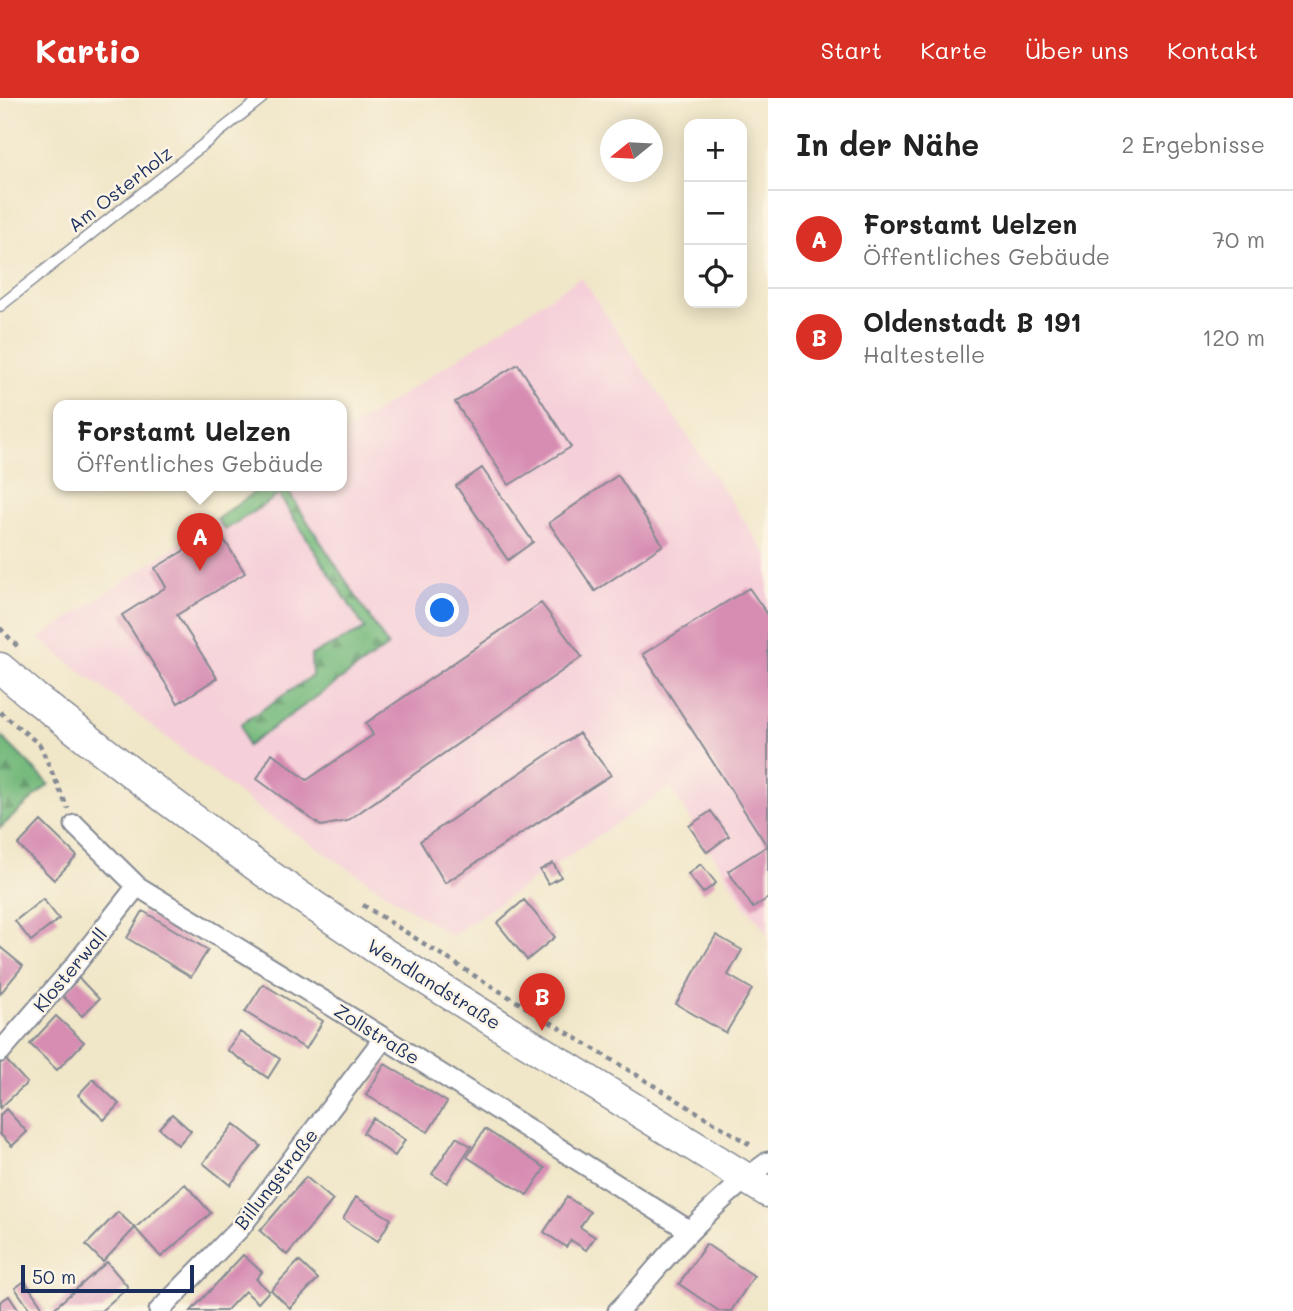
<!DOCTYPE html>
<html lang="de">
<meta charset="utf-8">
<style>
:root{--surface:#fff;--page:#f2f2f2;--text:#222;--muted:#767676;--line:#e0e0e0;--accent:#d93025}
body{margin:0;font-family:Mali,sans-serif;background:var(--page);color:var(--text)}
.controls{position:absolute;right:21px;top:21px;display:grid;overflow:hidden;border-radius:14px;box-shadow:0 4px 18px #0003}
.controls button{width:63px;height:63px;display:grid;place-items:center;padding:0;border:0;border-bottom:2px solid var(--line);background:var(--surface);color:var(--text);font:35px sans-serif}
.compass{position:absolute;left:600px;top:21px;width:63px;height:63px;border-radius:50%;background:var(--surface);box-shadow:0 4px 18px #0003;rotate:252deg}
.scale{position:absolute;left:21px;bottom:18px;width:173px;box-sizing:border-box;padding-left:7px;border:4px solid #1b2f5e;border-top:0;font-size:19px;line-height:24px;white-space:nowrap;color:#1b2f5e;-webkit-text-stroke:5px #fcf5e5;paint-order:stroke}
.you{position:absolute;left:443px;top:513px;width:24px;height:24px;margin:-18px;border:5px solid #fff;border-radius:50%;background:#1a73e8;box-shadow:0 0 0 10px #1a73e833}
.badge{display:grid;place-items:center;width:46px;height:46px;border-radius:50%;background:var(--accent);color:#fff;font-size:23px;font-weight:700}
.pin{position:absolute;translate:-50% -58px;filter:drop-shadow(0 2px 4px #0008)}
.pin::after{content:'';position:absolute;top:37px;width:24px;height:21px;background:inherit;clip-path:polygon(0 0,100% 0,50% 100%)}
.popup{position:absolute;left:53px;top:302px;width:294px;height:91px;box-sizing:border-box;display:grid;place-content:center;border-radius:14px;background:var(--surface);filter:drop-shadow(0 2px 5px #0005);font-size:23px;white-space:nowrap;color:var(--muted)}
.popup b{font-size:26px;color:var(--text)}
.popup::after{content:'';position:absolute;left:50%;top:100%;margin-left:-14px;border:14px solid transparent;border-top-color:var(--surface)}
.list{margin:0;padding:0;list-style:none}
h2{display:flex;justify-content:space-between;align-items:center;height:91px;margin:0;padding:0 28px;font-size:30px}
h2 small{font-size:23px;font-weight:400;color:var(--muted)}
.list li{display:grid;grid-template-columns:46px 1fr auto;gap:21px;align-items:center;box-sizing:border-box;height:98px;padding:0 28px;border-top:2px solid var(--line)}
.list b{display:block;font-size:26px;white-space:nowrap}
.list p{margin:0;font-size:23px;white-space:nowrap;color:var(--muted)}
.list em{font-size:23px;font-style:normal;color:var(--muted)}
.icon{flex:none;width:38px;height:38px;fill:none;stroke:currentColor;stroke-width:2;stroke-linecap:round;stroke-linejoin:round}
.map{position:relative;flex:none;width:768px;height:1213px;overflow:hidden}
header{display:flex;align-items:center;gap:42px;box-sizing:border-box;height:98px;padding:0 35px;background:var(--accent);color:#fff}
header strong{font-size:33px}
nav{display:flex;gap:38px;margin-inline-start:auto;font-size:24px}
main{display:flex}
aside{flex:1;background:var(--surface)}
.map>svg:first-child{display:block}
</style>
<header>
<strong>Kartio</strong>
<nav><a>Start</a><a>Karte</a><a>Über uns</a><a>Kontakt</a></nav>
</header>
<main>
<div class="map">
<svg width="768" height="1213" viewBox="0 0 768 1213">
<defs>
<pattern id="forest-firs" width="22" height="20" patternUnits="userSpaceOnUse" patternTransform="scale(1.75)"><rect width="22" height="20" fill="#77ba7e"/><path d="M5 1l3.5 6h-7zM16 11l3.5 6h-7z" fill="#61986a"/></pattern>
</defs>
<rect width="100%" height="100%" fill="#fcf5e5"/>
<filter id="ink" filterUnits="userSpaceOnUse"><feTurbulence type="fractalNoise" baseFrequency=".0143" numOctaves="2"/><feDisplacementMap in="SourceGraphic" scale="14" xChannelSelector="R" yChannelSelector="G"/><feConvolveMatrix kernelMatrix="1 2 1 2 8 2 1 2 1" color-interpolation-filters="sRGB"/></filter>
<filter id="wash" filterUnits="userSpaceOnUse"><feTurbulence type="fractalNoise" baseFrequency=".00686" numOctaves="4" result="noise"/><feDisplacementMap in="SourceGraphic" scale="28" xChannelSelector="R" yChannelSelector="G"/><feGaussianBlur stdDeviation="1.57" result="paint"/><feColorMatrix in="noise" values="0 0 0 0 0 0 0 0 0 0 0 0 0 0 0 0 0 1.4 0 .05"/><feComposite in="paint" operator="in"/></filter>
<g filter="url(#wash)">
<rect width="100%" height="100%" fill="#f0e6c8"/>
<!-- built -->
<path fill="#f5cfd9" d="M 581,179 L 768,458 L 768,835 L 747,810 L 670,689 L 451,838 L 263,714 L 39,541 L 265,387 L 342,387 L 342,336 Z"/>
<!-- forest -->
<path fill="url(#forest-firs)" stroke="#49746e" stroke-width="2" d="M 265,387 L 284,387 L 388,548 L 247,648 L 241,626 L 312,578 L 311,557 L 365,531 L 279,397 L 225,432 L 217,421 Z
M 0,637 L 49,686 L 0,730 Z"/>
<g id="blocks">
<!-- building -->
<path fill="#d78db2" d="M 518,266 L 571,349 L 509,387 L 455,304 Z
M 482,370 L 533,444 L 508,462 L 456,388 Z
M 618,377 L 663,447 L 595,493 L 549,425 Z
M 218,432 L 245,475 L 177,517 L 217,580 L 178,605 L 122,517 L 166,489 L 155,470 Z
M 749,490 L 768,517 L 768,800 L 753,810 L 728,773 L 767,748 L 643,556 Z
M 541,505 L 582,559 L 347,723 L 321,728 L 257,681 L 272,655 L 307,682 L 373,637 L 366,625 Z
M 579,635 L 611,677 L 445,785 L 420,743 Z
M 711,713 L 729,738 L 707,754 L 689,728 Z
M 41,723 L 77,758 L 54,782 L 18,747 Z
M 553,765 L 561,779 L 548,786 L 540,772 Z
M 701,766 L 716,785 L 703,795 L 688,776 Z
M 43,801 L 59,821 L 31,843 L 15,823 Z
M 524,802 L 555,839 L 527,862 L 497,825 Z
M 143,813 L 208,852 L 191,879 L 127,840 Z
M 716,837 L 742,852 L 728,877 L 752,891 L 726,935 L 676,906 Z
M 0,849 L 23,868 L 0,896 Z
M 79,880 L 99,901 L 82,918 L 62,897 Z
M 263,886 L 323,923 L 306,951 L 245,914 Z
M 56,918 L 84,944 L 57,972 L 30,946 Z
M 240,934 L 280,961 L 268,980 L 227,952 Z
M 5,961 L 27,985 L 0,1010 L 0,966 Z
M 385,966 L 447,1004 L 428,1034 L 366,997 Z
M 93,981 L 119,1006 L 104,1022 L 78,997 Z
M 6,1011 L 27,1034 L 12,1048 L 0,1036 L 0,1017 Z
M 172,1016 L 191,1033 L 178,1047 L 159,1030 Z
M 373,1020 L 405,1042 L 395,1058 L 363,1035 Z
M 234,1026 L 261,1048 L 230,1087 L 203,1065 Z
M 485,1031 L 545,1070 L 527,1097 L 467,1059 Z
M 456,1039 L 471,1048 L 447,1085 L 432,1076 Z
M 306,1079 L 333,1102 L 287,1157 L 260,1133 Z
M 185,1086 L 211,1115 L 161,1159 L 135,1130 Z
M 356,1099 L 391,1121 L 378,1143 L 343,1121 Z
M 567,1099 L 590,1114 L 580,1129 L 595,1139 L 586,1152 L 571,1142 L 566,1149 L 544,1134 Z
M 118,1114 L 135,1130 L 103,1164 L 86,1147 Z
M 706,1146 L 754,1178 L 731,1213 L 719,1213 L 679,1186 Z
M 243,1157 L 262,1174 L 256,1181 L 269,1193 L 258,1205 L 245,1193 L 226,1213 L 191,1213 Z
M 299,1163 L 318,1181 L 290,1210 L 271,1192 Z
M 107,1164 L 128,1189 L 101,1213 L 51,1213 Z
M 25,1183 L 45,1213 L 31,1213 L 15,1190 Z
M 9,1198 L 19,1213 L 0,1213 L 0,1204 Z"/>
</g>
</g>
<g filter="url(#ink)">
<use href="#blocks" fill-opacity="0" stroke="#868a93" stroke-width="2"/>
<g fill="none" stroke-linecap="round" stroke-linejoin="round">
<defs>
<path id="service" d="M 0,208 L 262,0"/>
<path id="minor" d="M 75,727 L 137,788 L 384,940 L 690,1133
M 0,954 L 72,871 L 137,788
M 159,1213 L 240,1130 L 384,940
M 618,1213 C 644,1187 665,1158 691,1132 C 715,1107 740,1084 768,1064"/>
<path id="primary" d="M 0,570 L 34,599 L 146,686 L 266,775 L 374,849 L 768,1094"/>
</defs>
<!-- service casing -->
<use href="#service" stroke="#868a93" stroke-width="13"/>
<!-- minor casing -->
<use href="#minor" stroke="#868a93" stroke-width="23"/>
<!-- primary casing -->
<use href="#primary" stroke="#868a93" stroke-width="33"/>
<!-- path -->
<path stroke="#868a93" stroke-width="4.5" stroke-dasharray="5 5" stroke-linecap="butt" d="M 0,530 L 20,551
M 0,614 L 40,647 L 68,711
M 363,807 L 475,878 L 754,1049"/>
<!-- service -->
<use href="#service" stroke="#fff" stroke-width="10"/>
<!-- minor -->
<use href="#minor" stroke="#fff" stroke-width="19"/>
<!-- primary -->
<use href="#primary" stroke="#fff" stroke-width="30"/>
</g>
</g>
<g text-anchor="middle" stroke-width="5" stroke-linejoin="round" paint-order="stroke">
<!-- street labels -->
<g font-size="19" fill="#1b2f5e" stroke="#fcf5e5">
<text transform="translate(120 91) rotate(-38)" y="7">Am Osterholz</text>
<text transform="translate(70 872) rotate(-50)" y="7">Klosterwall</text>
<text transform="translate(434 886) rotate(32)" y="7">Wendlandstraße</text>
<text transform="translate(377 936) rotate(32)" y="7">Zollstraße</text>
<text transform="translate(276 1081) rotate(-52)" y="7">Billungstraße</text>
</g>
</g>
</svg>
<div class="controls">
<button>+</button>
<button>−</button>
<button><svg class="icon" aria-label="locate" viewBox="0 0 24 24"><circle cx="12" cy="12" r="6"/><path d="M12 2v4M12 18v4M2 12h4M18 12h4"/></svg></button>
</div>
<svg class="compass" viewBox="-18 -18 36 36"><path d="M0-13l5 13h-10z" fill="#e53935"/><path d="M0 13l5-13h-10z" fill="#767676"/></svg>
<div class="scale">50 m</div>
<div class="you"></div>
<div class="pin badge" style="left:200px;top:473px">A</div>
<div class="popup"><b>Forstamt Uelzen</b>Öffentliches Gebäude</div>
<div class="pin badge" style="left:542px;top:933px">B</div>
</div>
<aside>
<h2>In der Nähe<small>2 Ergebnisse</small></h2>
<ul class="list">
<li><span class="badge">A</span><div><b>Forstamt Uelzen</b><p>Öffentliches Gebäude</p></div><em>70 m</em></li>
<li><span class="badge">B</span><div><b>Oldenstadt B 191</b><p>Haltestelle</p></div><em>120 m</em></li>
</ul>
</aside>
</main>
